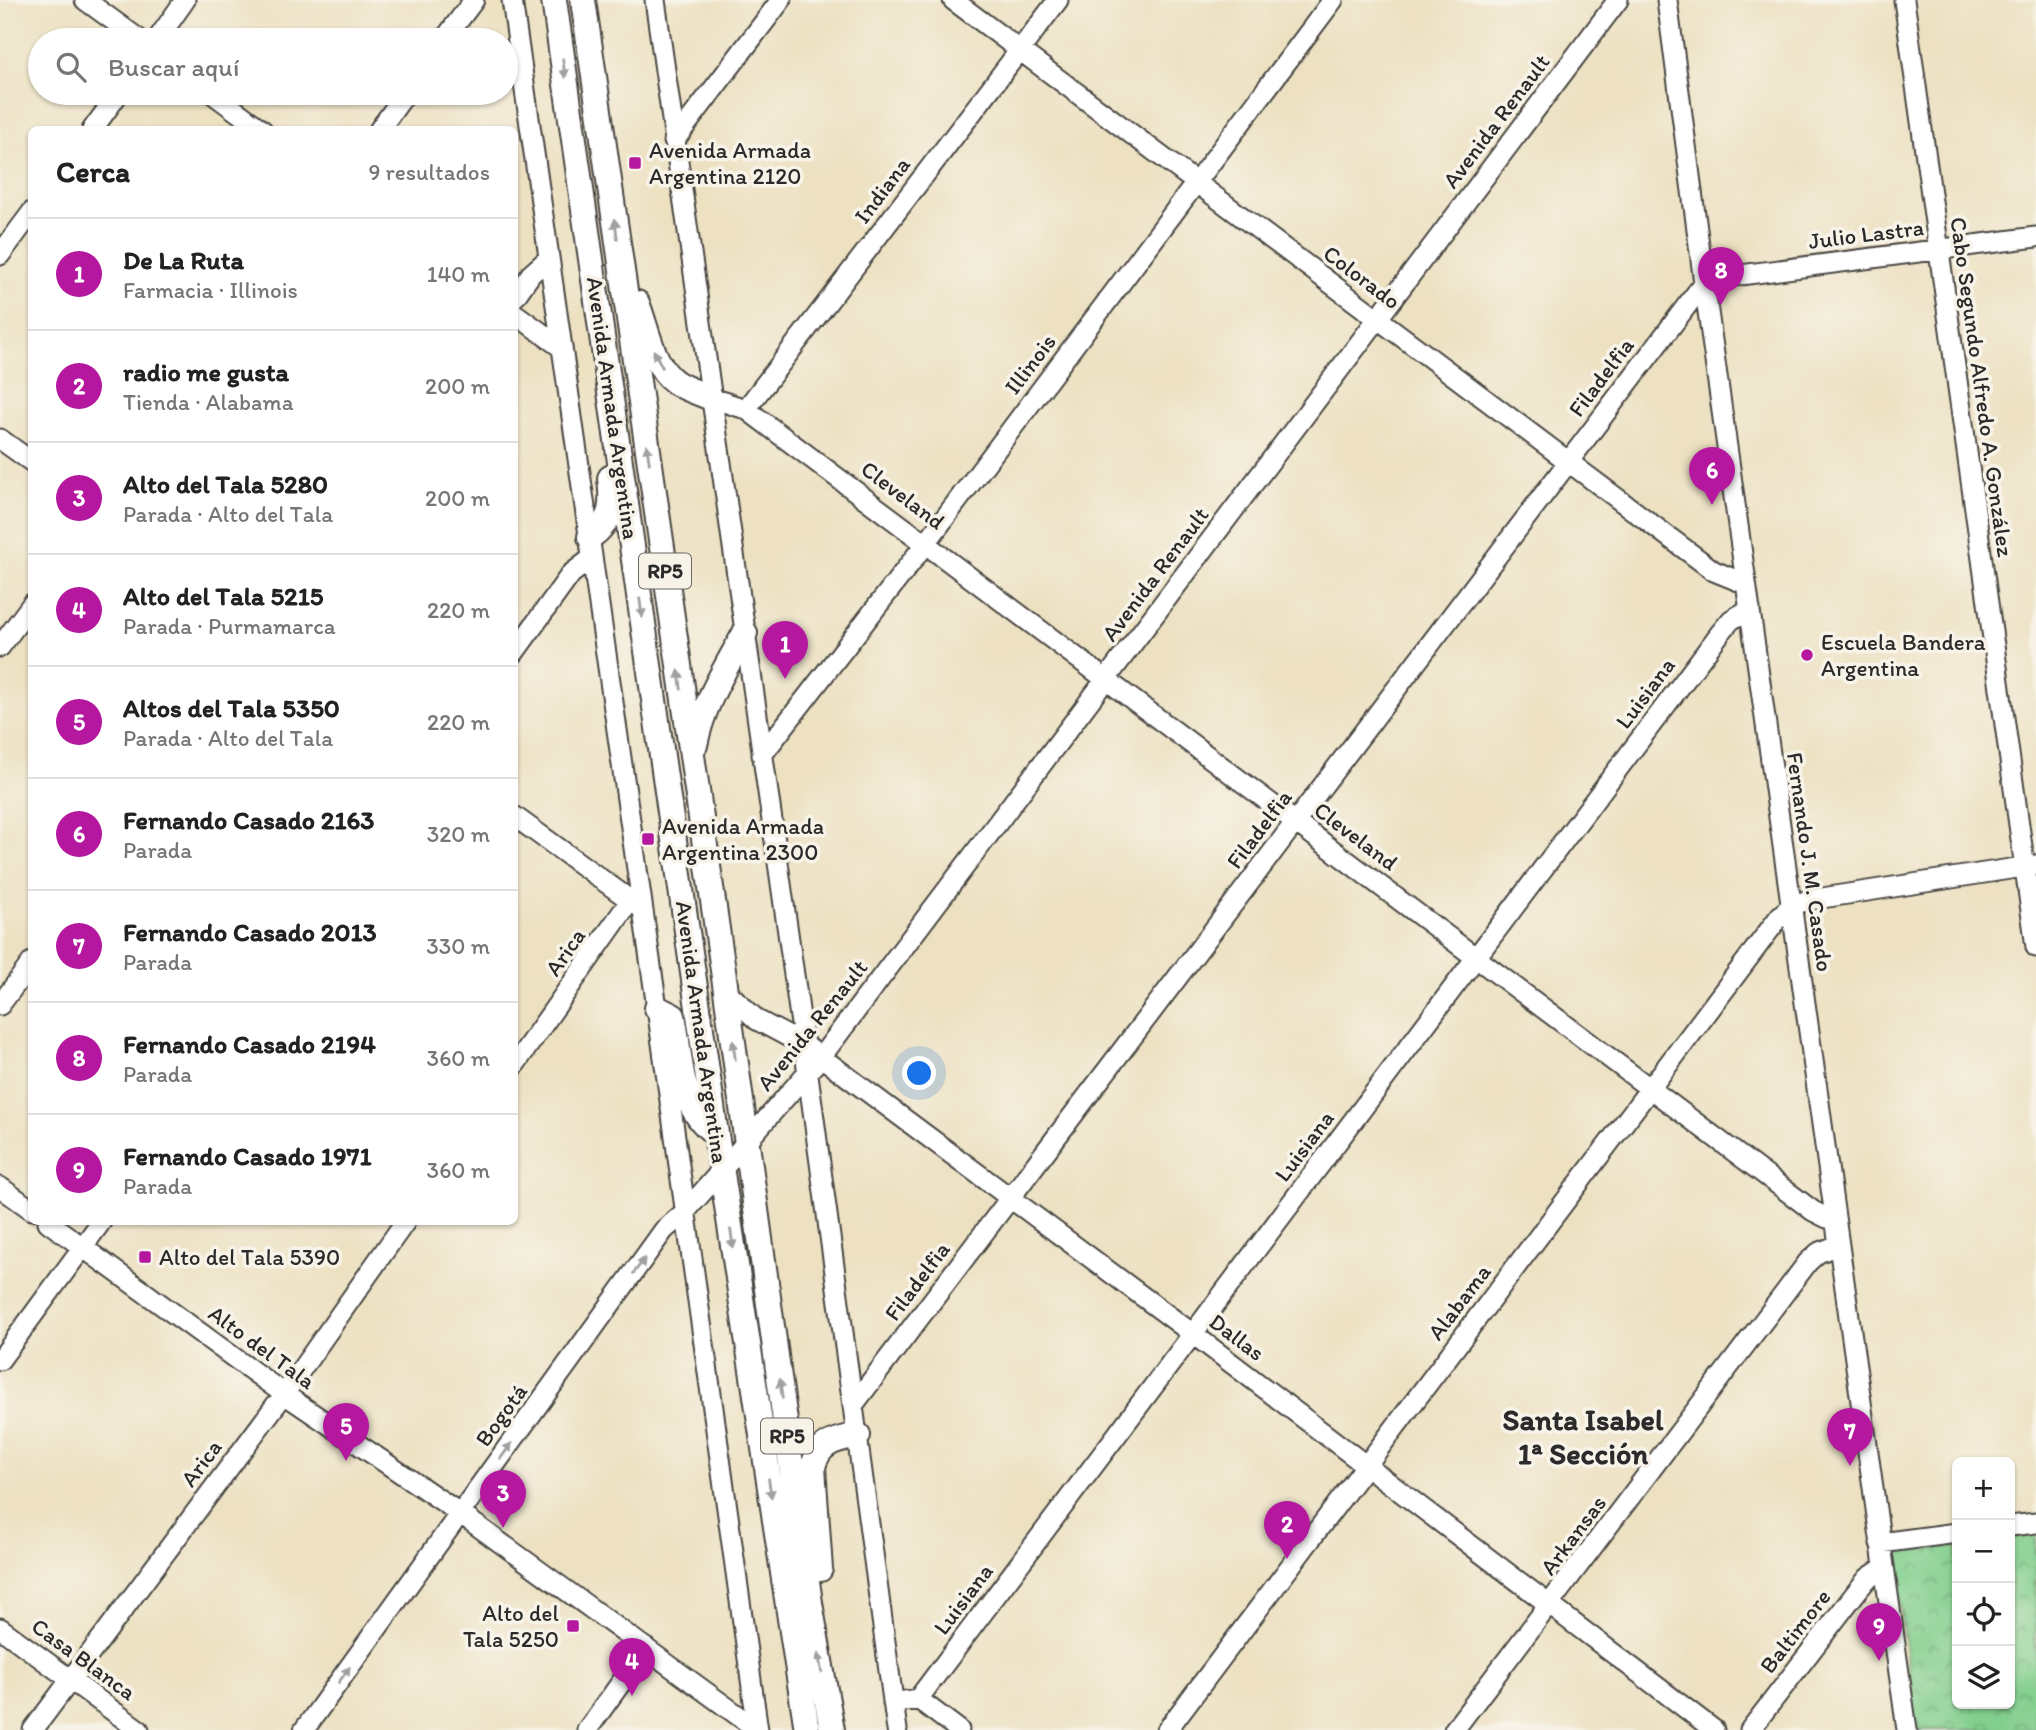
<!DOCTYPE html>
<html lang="es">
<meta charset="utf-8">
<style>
:root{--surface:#fff;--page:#f6f6f6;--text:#222;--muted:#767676;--line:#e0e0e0;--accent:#b5179e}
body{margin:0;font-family:Itim,sans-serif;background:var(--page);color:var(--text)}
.controls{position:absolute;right:21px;bottom:21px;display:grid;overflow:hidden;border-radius:10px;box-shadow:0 2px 5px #0004}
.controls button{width:63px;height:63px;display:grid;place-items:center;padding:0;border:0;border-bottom:2px solid var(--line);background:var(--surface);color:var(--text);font:35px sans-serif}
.you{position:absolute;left:920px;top:1074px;width:24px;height:24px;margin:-18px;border:5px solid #fff;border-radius:50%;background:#1a73e8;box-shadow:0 0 0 10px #1a73e833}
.badge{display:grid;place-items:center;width:46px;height:46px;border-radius:50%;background:var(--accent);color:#fff;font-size:23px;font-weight:700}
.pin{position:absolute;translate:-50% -58px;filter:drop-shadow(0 2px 4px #0008)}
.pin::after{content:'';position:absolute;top:37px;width:24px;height:21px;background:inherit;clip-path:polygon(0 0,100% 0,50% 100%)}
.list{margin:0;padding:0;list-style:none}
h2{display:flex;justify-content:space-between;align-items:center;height:91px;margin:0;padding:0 28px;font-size:30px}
h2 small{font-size:23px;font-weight:400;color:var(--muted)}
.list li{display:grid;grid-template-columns:46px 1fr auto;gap:21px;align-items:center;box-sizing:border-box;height:112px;padding:0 28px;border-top:2px solid var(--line)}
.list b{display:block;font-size:26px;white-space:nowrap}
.list p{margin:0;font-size:23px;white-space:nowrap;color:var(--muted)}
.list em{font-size:23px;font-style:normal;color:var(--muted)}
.icon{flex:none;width:38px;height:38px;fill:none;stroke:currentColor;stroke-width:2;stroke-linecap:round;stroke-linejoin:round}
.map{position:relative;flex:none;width:2036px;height:1730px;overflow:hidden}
.search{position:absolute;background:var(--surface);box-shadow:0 2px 5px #0004;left:28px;top:28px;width:490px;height:77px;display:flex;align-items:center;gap:18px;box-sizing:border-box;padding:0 24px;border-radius:38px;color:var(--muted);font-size:26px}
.panel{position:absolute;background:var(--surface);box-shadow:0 2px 5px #0004;left:28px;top:126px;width:490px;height:1099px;border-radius:10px}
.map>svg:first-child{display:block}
</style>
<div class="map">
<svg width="2036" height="1730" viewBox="0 0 2036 1730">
<defs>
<pattern id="park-crowns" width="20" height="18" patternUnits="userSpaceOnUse" patternTransform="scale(1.75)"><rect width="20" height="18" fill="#83cf8e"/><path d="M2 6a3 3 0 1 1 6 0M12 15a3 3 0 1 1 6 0" fill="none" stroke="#6ba874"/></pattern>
</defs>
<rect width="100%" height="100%" fill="#f7f3e8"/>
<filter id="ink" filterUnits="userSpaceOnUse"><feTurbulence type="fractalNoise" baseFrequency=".0143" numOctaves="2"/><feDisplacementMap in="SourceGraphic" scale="14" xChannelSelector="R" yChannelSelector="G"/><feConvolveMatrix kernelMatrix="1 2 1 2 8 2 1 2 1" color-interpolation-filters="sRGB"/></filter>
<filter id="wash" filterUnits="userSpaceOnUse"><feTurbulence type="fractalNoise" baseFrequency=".00686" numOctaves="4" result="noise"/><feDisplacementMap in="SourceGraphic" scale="28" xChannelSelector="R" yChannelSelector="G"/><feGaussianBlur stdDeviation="1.57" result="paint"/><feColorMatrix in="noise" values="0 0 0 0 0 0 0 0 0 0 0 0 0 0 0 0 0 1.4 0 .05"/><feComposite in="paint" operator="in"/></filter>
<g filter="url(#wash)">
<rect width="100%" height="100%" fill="#ede1c2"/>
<!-- park -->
<path fill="url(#park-crowns)" stroke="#577d5c" stroke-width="2" d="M 2036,1534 L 2036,1730 L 1916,1730 L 1893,1553 L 1957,1545 L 1957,1704 L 2010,1704 L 2010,1538 Z"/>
</g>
<g filter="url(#ink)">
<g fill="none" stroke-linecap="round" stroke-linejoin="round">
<defs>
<path id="minor" d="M 85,0 L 140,40
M 512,0 L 657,1008 L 758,1730
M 655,0 L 804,1045 L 897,1730
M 953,0 L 1714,571 L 1746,584
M 1667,0 L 1704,283 L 1907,1730
M 1904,0 L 2036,947
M 157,40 L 185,0
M 444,40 L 474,0
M 212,93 L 262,130
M 92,130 L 119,93
M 379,130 L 406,93
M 674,141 L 781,0
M 0,255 L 32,212
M 514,298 L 531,274 L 549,258
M 514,313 L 562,348
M 711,398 L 746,409 L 1813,1211 L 1827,1218 L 1834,1217
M 746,409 L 1058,0
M 0,439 L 32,462
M 0,647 L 32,604
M 514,653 L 571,574 L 592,558
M 762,755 L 926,543 L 1333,0
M 514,816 L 641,908
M 726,991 L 757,1020 L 804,1045 L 821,1057 L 1193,1334 L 1714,1730
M 0,1005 L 32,962
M 514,1066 L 630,901
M 0,1187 L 32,1210
M 48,1222 L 284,1394 L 461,1514 L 758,1730
M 0,1360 L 101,1222
M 854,1404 L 1704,283 L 1725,277 L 2036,237
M 2010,1526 L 2036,1523
M 1880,1543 L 1957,1533
M 0,1628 L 139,1730
M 918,1699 L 959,1730
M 893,1703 L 918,1699 L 1721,632 L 1731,620 L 1750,609
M 33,1730 L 284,1394 L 405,1222
M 304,1730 L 664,1230 L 685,1212 L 821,1057 L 1618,0
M 587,1730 L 646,1648
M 1167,1730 L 1780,916 L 1792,905 L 1809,900 L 2036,865
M 1454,1730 L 1808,1262 L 1818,1253 L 1838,1245
M 1750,1730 L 1858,1590 L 1868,1578 L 1884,1567"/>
<path id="major" d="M 554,0 L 716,1134 L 807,1730
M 583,0 L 726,991 L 810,1603 L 832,1730
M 637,303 C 647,327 652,366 675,382 C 685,389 700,393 711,398
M 590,537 C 613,521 613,505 610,478
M 695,745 C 703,704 725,669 745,633
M 657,1008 L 673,1016 C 682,1058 677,1107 716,1134
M 820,1569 L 813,1467 C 819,1442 835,1440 858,1435"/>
</defs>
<!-- minor casing -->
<use href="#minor" stroke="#484642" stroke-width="23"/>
<!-- major casing -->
<use href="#major" stroke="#484642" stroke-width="28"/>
<!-- minor -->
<use href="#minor" stroke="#fff" stroke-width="19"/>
<!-- major -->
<use href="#major" stroke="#fff" stroke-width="24"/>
</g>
<!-- one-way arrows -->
<defs><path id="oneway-solid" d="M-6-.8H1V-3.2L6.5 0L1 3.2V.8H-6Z" transform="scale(1.75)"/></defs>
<g fill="#a0a0a0">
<use href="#oneway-solid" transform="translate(564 68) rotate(82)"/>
<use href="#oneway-solid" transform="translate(616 229) rotate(-98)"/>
<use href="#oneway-solid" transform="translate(658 359) rotate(-117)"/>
<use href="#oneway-solid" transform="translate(648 454) rotate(-98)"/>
<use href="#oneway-solid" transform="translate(641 608) rotate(82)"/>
<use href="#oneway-solid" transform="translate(680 680) rotate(-98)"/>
<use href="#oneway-solid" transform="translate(734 1050) rotate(-98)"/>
<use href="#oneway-solid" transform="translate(732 1239) rotate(81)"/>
<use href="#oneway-solid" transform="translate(639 1266) rotate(-54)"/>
<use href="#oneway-solid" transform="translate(781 1389) rotate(-98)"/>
<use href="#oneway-solid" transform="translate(506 1451) rotate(-54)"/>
<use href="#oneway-solid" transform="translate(770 1488) rotate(81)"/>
<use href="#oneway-solid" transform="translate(820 1663) rotate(-100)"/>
<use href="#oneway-solid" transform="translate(344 1675) rotate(-54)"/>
</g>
</g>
<!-- markers -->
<g fill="#b5179e" stroke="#f7f3e8" stroke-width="2.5">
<rect x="628" y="156" width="14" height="14" rx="3.5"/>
<circle cx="1807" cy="655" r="7"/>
<rect x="641" y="832" width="14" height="14" rx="3.5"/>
<rect x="138" y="1250" width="14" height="14" rx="3.5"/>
<rect x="566" y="1619" width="14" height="14" rx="3.5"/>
</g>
<g text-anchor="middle" stroke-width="7" stroke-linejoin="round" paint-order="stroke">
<!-- shield labels -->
<g fill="#f7f3e8" stroke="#686764" stroke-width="2">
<rect x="639" y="553.5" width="52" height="35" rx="5"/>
<rect x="761" y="1418.5" width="52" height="35" rx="5"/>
</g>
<g font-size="21" font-weight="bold" fill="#2b2b2b">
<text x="665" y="578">RP5</text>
<text x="787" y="1443">RP5</text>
</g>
<!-- street labels -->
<g font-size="23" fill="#2b2b2b" stroke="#f7f3e8">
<text transform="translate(1496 121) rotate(-53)" y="8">Avenida Renault</text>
<text transform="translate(882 190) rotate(-53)" y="8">Indiana</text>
<text transform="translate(1866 234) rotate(-7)" y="8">Julio Lastra</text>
<text transform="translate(1362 277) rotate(37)" y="8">Colorado</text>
<text transform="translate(1030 364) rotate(-53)" y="8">Illinois</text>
<text transform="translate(1601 377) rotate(-53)" y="8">Filadelfia</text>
<text transform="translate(1982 387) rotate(82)" y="8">Cabo Segundo Alfredo A. González</text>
<text transform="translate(613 408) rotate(82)" y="8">Avenida Armada Argentina</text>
<text transform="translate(903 495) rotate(37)" y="8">Cleveland</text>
<text transform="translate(1155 574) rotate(-53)" y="8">Avenida Renault</text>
<text transform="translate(1645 693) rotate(-53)" y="8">Luisiana</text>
<text transform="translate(1259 829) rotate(-53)" y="8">Filadelfia</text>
<text transform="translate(1356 836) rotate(37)" y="8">Cleveland</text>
<text transform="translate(1810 862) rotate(82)" y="8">Fernando J. M. Casado</text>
<text transform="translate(565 952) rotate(-55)" y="8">Arica</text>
<text transform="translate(812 1025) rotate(-51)" y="8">Avenida Renault</text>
<text transform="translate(702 1032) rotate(82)" y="8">Avenida Armada Argentina</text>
<text transform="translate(1304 1146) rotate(-53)" y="8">Luisiana</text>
<text transform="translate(917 1281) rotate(-53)" y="8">Filadelfia</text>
<text transform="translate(1459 1302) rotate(-53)" y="8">Alabama</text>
<text transform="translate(1237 1337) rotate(37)" y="8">Dallas</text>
<text transform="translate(262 1347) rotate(36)" y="8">Alto del Tala</text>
<text transform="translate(501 1415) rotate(-54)" y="8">Bogotá</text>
<text transform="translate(201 1463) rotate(-53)" y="8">Arica</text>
<text transform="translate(1573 1535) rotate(-53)" y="8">Arkansas</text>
<text transform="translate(963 1599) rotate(-53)" y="8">Luisiana</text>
<text transform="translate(1795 1631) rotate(-52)" y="8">Baltimore</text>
<text transform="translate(84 1659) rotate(36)" y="8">Casa Blanca</text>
</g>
<!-- poi labels -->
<g font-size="23" fill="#2b2b2b" stroke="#f7f3e8" text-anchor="start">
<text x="649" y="158">Avenida Armada<tspan x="649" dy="26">Argentina 2120</tspan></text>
<text x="1821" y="650">Escuela Bandera<tspan x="1821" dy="26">Argentina</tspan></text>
<text x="662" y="834">Avenida Armada<tspan x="662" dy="26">Argentina 2300</tspan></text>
<text x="159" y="1265">Alto del Tala 5390</text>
<text x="559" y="1621" text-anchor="end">Alto del<tspan x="559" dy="26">Tala 5250</tspan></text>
</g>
<!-- district labels -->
<g font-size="30" font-weight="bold" fill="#2b2b2b" stroke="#f7f3e8">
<text x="1583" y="1430">Santa Isabel<tspan x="1583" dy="34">1ª Sección</tspan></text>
</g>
</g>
</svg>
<div class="controls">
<button>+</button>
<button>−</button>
<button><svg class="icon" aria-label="locate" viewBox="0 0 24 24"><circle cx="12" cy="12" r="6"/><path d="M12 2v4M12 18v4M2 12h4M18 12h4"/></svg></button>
<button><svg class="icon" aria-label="layers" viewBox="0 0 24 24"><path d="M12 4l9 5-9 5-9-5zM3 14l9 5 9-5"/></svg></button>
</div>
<div class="you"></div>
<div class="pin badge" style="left:785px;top:679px">1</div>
<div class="pin badge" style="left:1287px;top:1559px">2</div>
<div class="pin badge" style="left:503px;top:1528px">3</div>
<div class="pin badge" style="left:632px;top:1696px">4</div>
<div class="pin badge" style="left:346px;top:1461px">5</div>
<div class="pin badge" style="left:1712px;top:505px">6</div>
<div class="pin badge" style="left:1850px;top:1466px">7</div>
<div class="pin badge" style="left:1721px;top:305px">8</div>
<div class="pin badge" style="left:1879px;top:1661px">9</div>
<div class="search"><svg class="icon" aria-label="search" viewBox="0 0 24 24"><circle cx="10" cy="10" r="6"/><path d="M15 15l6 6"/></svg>Buscar aquí</div>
<section class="panel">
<h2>Cerca<small>9 resultados</small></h2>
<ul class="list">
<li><span class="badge">1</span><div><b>De La Ruta</b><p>Farmacia · Illinois</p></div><em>140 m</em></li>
<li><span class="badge">2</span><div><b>radio me gusta</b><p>Tienda · Alabama</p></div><em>200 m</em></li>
<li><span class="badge">3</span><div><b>Alto del Tala 5280</b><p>Parada · Alto del Tala</p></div><em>200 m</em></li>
<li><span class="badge">4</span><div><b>Alto del Tala 5215</b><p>Parada · Purmamarca</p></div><em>220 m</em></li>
<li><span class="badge">5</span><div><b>Altos del Tala 5350</b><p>Parada · Alto del Tala</p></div><em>220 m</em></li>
<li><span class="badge">6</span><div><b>Fernando Casado 2163</b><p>Parada</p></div><em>320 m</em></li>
<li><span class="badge">7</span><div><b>Fernando Casado 2013</b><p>Parada</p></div><em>330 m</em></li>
<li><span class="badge">8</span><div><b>Fernando Casado 2194</b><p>Parada</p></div><em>360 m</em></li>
<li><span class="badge">9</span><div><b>Fernando Casado 1971</b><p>Parada</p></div><em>360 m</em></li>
</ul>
</section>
</div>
